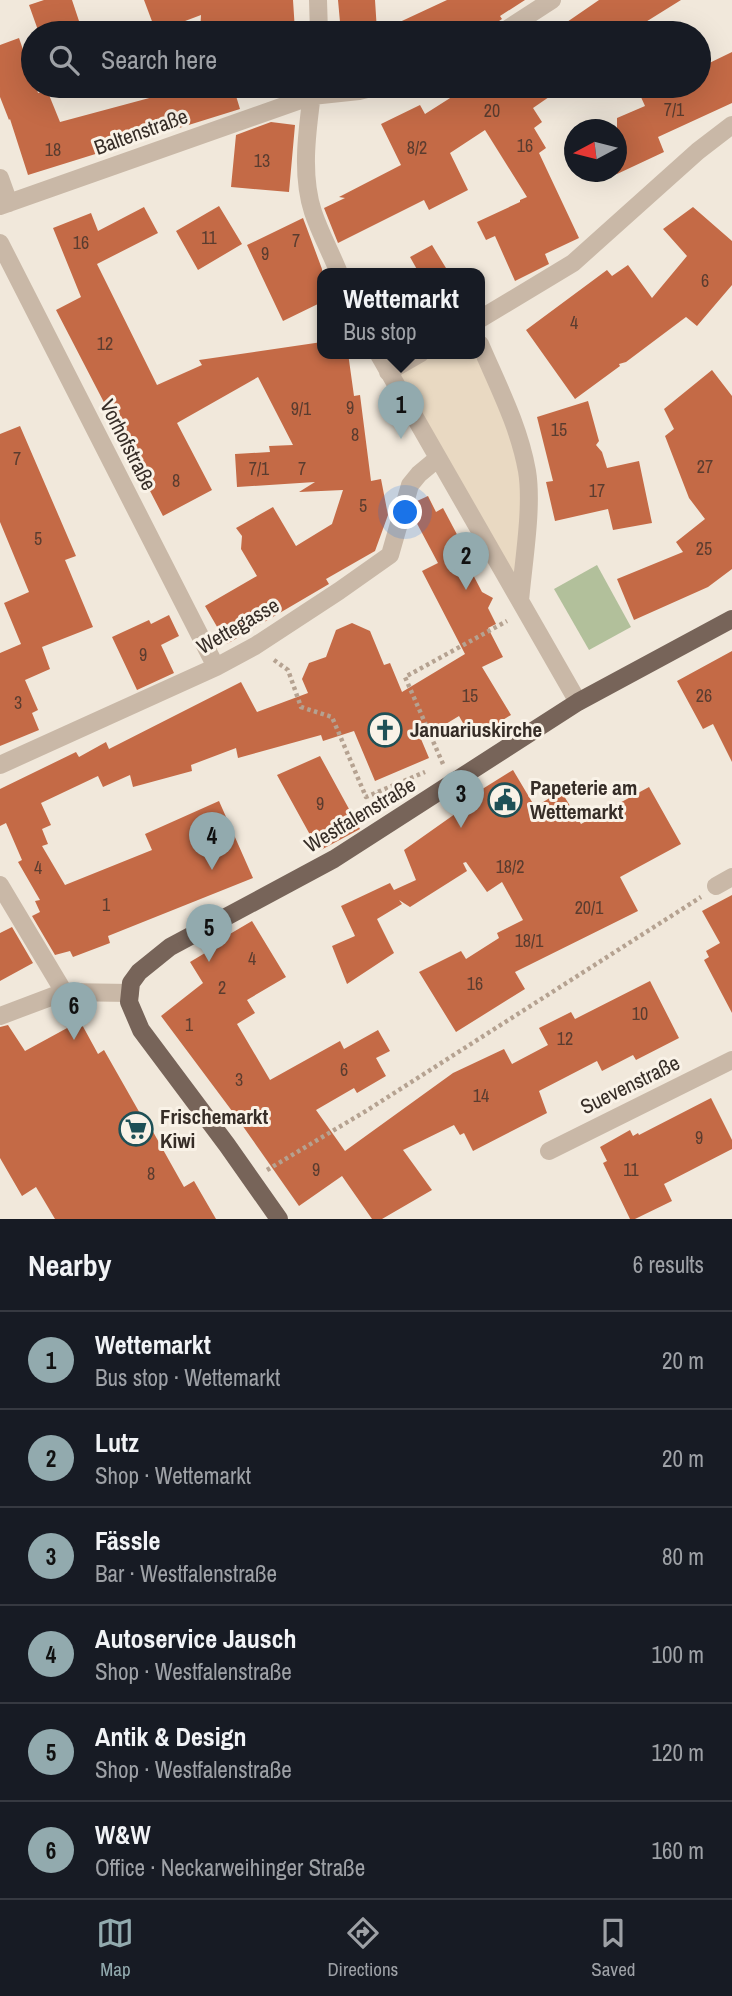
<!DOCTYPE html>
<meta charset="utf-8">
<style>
:root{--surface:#171b24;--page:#20242c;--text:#f1f3f6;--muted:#9ea1a6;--line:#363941;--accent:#92aaae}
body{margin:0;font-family:"Archivo Narrow",sans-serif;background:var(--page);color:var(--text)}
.compass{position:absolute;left:564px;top:119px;width:63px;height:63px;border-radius:50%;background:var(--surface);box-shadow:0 7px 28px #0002;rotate:263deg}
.you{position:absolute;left:406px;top:513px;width:24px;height:24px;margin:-18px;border:5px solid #fff;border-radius:50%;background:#1a73e8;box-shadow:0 0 0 10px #1a73e833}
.badge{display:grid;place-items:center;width:46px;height:46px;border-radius:50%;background:var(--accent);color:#111;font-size:23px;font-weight:700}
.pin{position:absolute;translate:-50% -58px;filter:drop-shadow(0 2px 4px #0008)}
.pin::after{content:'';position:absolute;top:37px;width:24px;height:21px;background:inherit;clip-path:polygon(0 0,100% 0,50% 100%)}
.popup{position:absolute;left:317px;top:268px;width:168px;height:91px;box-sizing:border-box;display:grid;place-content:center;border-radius:14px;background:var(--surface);filter:drop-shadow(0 2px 5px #0005);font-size:23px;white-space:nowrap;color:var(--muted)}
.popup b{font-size:26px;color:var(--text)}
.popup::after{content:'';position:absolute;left:50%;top:100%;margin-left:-14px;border:14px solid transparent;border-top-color:var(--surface)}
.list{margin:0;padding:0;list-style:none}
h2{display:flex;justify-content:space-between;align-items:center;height:91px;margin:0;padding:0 28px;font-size:30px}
h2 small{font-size:23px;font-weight:400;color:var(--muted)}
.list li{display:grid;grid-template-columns:46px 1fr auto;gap:21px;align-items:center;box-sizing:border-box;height:98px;padding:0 28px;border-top:2px solid var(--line)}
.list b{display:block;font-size:26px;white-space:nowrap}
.list p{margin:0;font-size:23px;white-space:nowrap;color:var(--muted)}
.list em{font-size:23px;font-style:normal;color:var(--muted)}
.icon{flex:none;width:38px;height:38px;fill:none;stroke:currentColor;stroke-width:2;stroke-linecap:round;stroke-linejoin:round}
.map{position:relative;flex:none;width:732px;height:1219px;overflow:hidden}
.search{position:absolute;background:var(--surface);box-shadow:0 7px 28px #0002;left:21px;right:21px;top:21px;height:77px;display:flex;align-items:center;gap:18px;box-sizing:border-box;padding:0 24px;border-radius:38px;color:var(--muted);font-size:26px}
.sheet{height:679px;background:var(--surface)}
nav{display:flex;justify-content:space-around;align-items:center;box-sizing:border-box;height:98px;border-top:2px solid var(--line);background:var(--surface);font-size:19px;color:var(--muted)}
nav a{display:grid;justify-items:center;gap:4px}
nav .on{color:var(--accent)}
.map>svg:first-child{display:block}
</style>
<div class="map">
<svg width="732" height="1219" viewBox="0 0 732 1219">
<rect width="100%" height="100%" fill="#f1e8db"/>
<!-- green -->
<path fill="#b2c09b" d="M 597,565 L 631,627 L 589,650 L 554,589 Z"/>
<!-- plaza -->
<path fill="#e9d9c2" d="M 421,353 L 480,353 L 527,473 L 520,601 L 388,372 Z"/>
<!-- building -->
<path fill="#c46a46" d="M 44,0 L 72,0 L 83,33 L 39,33 L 29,5 Z
M 144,0 L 293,0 L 295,31 L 200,33 L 201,15 L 156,32 Z
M 338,0 L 375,0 L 377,31 L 341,33 Z
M 447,0 L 525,0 L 500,16 L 502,19 L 499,21 L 472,33 L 376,33 Z
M 599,0 L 681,0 L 628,33 L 551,33 Z
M 19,38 L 33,79 L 33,86 L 36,86 L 38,93 L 47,90 L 60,122 L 194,86 L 233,86 L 240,109 L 28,175 L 10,119 L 9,120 L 0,97 L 0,45 Z
M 732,52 L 732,103 L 658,137 L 664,152 L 617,174 L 617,118 L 645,106 L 636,86 L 699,86 L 699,68 Z
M 469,86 L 565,86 L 533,108 L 542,122 L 534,128 L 546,148 L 539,153 L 579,238 L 545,254 L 549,264 L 515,281 L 495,236 L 486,240 L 477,222 L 520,202 L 520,200 L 527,197 L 485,130 L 450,153 L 468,190 L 429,210 L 424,200 L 338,243 L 324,208 L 345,198 L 339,197 L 401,165 L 381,124 L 420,105 L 425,114 Z
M 271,122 L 295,125 L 289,192 L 231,187 L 236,135 Z
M 219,206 L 242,244 L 198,270 L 176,231 Z
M 144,207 L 158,233 L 97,264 L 157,385 L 202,365 L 199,360 L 322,342 L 322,353 L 348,353 L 354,396 L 360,395 L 371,481 L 381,479 L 388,515 L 375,551 L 326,579 L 329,584 L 227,644 L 205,606 L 257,576 L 241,549 L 242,536 L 236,528 L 273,507 L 296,546 L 332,524 L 343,490 L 299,492 L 315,482 L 237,487 L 235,454 L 270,452 L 269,446 L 293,445 L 258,377 L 177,423 L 212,490 L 163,516 L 56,310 L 81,297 L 53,228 L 91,213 L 98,231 Z
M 693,207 L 732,241 L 732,285 L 697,326 L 686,317 L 626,362 L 619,364 L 620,366 L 575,399 L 526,330 L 607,270 L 612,276 L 628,265 L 652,298 L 687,256 L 663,229 Z
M 303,218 L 322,269 L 322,302 L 283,321 L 247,245 Z
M 432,245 L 449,273 L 419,273 L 410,257 Z
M 712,370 L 732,396 L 732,569 L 708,587 L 634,620 L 617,579 L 683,552 L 676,542 L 705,519 L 689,498 L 665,436 L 674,429 L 664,409 Z
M 588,401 L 599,441 L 596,445 L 602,452 L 607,468 L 639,461 L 652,523 L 613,530 L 608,509 L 555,521 L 546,482 L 553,481 L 537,417 Z
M 20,426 L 76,556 L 65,560 L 93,627 L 42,647 L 50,669 L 25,680 L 38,710 L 32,713 L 39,730 L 0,746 L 0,653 L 21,644 L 4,603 L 29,592 L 0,522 L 0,434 Z
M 428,496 L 436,512 L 443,508 L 461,542 L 457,544 L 482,592 L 493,598 L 488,608 L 496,624 L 488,628 L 503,657 L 482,667 L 511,715 L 472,739 L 459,716 L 421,739 L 429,758 L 375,781 L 354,731 L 323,741 L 321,735 L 238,758 L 236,748 L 191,765 L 192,771 L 133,787 L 130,775 L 103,787 L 98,776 L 41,803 L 51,825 L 42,829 L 48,844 L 42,846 L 65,885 L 152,850 L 145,834 L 219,801 L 253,878 L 108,936 L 110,943 L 73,957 L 70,951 L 55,955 L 32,916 L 40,912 L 35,901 L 40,900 L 18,862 L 22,860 L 6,823 L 0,826 L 0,789 L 76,752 L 79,757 L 106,742 L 109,749 L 241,682 L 257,712 L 308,693 L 302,679 L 309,663 L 326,657 L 336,630 L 352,623 L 370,631 L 384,665 L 390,663 L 402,692 L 465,654 L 422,571 L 438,563 L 413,516 L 417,501 Z
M 169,615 L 179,636 L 161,645 L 174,673 L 137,690 L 112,637 L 149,620 L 151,624 Z
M 732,651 L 732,762 L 713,724 L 703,729 L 677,681 Z
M 320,756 L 360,829 L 319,851 L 277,775 Z
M 513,770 L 535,807 L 561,791 L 581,824 L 649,787 L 681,844 L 620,877 L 638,911 L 515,972 L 525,989 L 456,1032 L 419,972 L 461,951 L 466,959 L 499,938 L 497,933 L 523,920 L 502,882 L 487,892 L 466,862 L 463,863 L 467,871 L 410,907 L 399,900 L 402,904 L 377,919 L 394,953 L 347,984 L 332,946 L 355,936 L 341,906 L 390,883 L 394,890 L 416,880 L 404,850 L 479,797 L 476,793 Z
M 732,895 L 732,1013 L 704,960 L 709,957 L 706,951 L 720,943 L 702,911 Z
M 252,921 L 286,977 L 247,1000 L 255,1013 L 237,1024 L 270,1080 L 340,1041 L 344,1049 L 378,1030 L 390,1051 L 376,1058 L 386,1076 L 357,1093 L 354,1088 L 316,1110 L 345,1151 L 453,1073 L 504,1049 L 512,1064 L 548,1045 L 539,1028 L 571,1012 L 575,1019 L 650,981 L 679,1038 L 636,1060 L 633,1055 L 602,1071 L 597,1061 L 539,1091 L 547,1113 L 473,1151 L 464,1133 L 460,1135 L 454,1125 L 403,1150 L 432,1190 L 382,1219 L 372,1219 L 342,1176 L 299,1206 L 235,1115 L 161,1016 L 203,983 L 190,962 L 220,944 L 218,941 Z
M 12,927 L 33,963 L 0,981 L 0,933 Z
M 80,1021 L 98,1054 L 104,1050 L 150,1131 L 152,1130 L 184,1187 L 194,1181 L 216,1219 L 55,1219 L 36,1187 L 22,1196 L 0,1158 L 0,1027 L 8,1025 L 25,1051 Z
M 711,1098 L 732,1140 L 732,1149 L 664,1184 L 672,1201 L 635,1219 L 630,1219 L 603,1163 L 607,1161 L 600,1147 L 630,1130 L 633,1136 L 638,1133 L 639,1135 Z"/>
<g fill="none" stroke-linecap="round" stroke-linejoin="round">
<!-- path -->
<path stroke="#b5a291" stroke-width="4.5" stroke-dasharray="3.5 3.5" stroke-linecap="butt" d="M 274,660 L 288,670 L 301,707 L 332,717 L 366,797 L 425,772
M 443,764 L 405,677 L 507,621
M 372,809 L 369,805 L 379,800 L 376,793
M 267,1170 L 366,1111 L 701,897"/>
<!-- minor -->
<path stroke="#c9b8a7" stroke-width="18" d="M 318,0 L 319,33
M 501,33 L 552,0
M 313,86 C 308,126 300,172 313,212 C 320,233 331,253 339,273
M 0,178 L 9,203
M 0,206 L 312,96 L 359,91 L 379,86
M 0,243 L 216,667
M 480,319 L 573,263 L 698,151 L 732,125
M 480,344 C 498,386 519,426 527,471 C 533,507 523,564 520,601
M 378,353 L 578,702
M 388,372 L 421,353
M 0,765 L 216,667 L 255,646 L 339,591 L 390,555 L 410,485 L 419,474 L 437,459
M 0,885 L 64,992
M 716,886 L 732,877
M 0,1016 L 64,992 L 130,993
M 549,1151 L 732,1060"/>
<!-- major -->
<path stroke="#776459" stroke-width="18" d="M 279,1219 L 227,1145 L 141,1030 L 129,1002 L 131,983 L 139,972 L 170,947 L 334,859 L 578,702 L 732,619"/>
</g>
<!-- icons -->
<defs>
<symbol id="church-ring" viewBox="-11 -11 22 22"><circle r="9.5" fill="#f9f2e7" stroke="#1e5056" stroke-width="1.5"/><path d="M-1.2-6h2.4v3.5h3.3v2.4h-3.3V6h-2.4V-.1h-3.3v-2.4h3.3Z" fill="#1e5056"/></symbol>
<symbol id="civic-ring" viewBox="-11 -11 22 22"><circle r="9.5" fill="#f9f2e7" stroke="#1e5056" stroke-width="1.5"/><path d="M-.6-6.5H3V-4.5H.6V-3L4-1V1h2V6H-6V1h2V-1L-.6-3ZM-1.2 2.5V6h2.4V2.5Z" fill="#1e5056"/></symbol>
<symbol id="supermarket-ring" viewBox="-11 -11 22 22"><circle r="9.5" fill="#f9f2e7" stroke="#1e5056" stroke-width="1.5"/><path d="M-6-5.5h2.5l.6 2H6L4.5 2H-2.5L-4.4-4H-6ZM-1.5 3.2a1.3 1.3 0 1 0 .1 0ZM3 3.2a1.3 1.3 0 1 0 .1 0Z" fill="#1e5056"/></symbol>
</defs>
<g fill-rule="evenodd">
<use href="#church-ring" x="366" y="711" width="38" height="38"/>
<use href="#civic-ring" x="486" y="781" width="38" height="38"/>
<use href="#supermarket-ring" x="117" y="1110" width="38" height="38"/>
</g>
<g text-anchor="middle" stroke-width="6" stroke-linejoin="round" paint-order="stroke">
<!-- number labels -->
<g font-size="18" fill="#5a3c2f">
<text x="674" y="116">7/1</text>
<text x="492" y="117">20</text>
<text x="525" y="152">16</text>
<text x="417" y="154">8/2</text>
<text x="53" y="156">18</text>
<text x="262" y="167">13</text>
<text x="209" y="244">11</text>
<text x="296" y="247">7</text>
<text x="81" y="249">16</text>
<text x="265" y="260">9</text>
<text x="705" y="287">6</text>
<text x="574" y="329">4</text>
<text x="105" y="350">12</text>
<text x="350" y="414">9</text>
<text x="301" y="415">9/1</text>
<text x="559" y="436">15</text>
<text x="355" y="441">8</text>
<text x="17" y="465">7</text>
<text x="705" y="473">27</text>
<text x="259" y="475">7/1</text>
<text x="302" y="475">7</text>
<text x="176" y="487">8</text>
<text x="597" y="497">17</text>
<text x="363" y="512">5</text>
<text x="38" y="545">5</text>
<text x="704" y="555">25</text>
<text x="143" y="661">9</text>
<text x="470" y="702">15</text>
<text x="704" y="702">26</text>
<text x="18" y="709">3</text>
<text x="320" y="810">9</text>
<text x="510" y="873">18/2</text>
<text x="38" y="874">4</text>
<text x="106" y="911">1</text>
<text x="589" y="914">20/1</text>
<text x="529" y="947">18/1</text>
<text x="252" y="965">4</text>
<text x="475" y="990">16</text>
<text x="222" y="994">2</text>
<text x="640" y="1020">10</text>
<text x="189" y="1031">1</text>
<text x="565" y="1045">12</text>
<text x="344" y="1076">6</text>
<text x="239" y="1086">3</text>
<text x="481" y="1102">14</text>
<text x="699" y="1144">9</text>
<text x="316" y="1176">9</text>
<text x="631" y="1176">11</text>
<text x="151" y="1180">8</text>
</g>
<!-- street labels -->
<g font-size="21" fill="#362d27" stroke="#f9f2e7">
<text transform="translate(141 132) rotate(-20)" y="7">Baltenstraße</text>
<text transform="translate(128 445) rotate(63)" y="7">Vorhofstraße</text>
<text transform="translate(238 626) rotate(-30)" y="7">Wettegasse</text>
<text transform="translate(360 815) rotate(-31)" y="7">Westfalenstraße</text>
<text transform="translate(630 1085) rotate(-26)" y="7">Suevenstraße</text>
</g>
<!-- poi labels -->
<g font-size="21" font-weight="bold" fill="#362d27" stroke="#f9f2e7" text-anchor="start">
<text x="410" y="737">Januariuskirche</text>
<text x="530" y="795">Papeterie am<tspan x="530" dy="24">Wettemarkt</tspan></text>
<text x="160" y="1124">Frischemarkt<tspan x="160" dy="24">Kiwi</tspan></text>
</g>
</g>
</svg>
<svg class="compass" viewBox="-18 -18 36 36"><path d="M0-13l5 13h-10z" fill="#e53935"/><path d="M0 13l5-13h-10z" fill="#9ea1a6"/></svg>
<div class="you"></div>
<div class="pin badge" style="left:401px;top:439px">1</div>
<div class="popup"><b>Wettemarkt</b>Bus stop</div>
<div class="pin badge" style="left:466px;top:590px">2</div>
<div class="pin badge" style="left:461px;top:828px">3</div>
<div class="pin badge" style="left:212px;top:870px">4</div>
<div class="pin badge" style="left:209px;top:962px">5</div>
<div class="pin badge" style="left:74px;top:1040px">6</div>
<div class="search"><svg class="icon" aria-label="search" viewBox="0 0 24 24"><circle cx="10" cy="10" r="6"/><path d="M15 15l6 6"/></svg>Search here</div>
</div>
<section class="sheet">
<h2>Nearby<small>6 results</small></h2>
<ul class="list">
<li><span class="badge">1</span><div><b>Wettemarkt</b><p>Bus stop · Wettemarkt</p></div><em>20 m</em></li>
<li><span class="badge">2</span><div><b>Lutz</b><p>Shop · Wettemarkt</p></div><em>20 m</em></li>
<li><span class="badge">3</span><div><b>Fässle</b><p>Bar · Westfalenstraße</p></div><em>80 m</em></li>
<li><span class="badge">4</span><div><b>Autoservice Jausch</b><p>Shop · Westfalenstraße</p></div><em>100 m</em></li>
<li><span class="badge">5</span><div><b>Antik &amp; Design</b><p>Shop · Westfalenstraße</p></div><em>120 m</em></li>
<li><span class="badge">6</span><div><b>W&amp;W</b><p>Office · Neckarweihinger Straße</p></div><em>160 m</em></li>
</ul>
</section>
<nav>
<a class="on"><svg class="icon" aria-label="map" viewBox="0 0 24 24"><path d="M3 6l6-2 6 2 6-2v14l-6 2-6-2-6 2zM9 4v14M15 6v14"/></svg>Map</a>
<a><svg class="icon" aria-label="directions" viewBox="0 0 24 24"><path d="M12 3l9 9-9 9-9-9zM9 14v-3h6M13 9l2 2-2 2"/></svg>Directions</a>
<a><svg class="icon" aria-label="saved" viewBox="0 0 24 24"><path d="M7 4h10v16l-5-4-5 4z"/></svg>Saved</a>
</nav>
